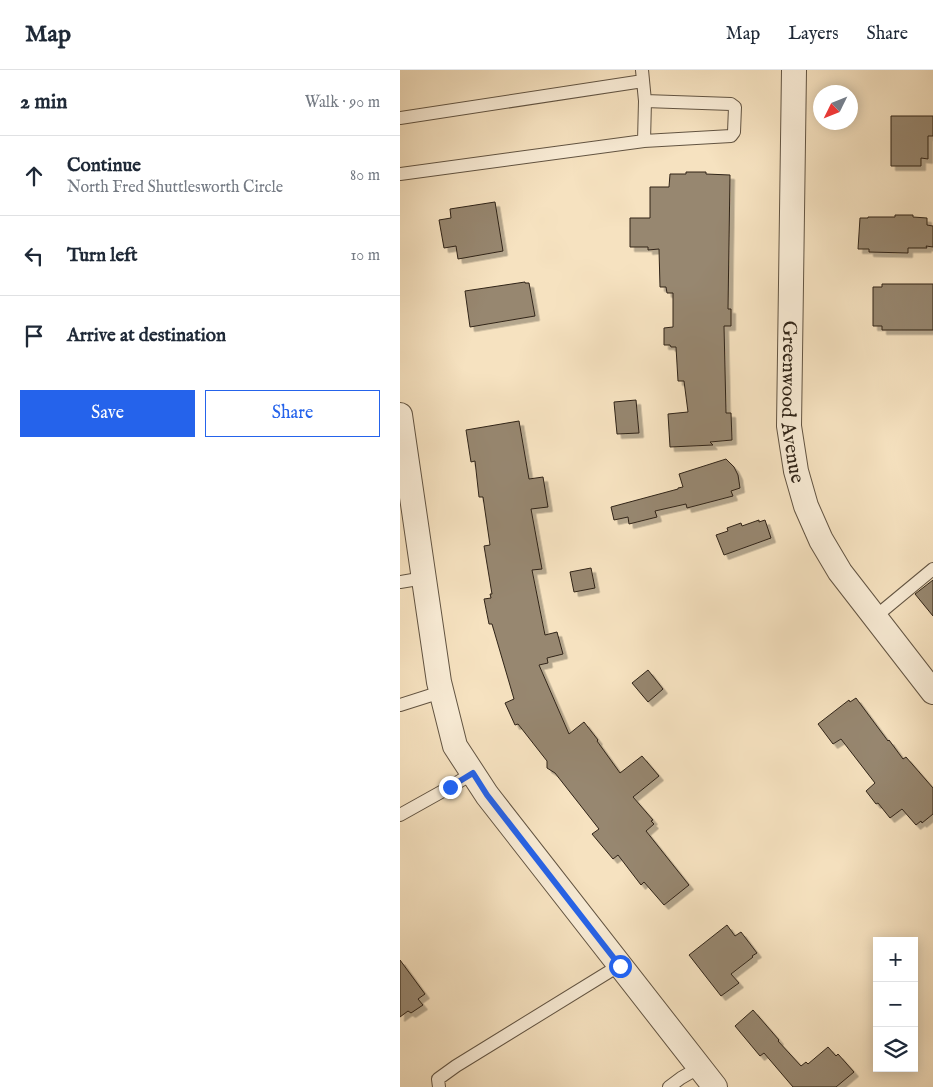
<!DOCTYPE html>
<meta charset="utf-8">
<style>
:root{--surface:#fff;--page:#f2f2f3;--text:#1f2937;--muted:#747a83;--line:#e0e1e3;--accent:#2563eb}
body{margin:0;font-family:"IM FELL English",serif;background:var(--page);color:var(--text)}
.controls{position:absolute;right:15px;bottom:15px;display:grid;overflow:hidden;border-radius:0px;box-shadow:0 2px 12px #0003}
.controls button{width:45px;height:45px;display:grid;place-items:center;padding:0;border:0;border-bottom:1px solid var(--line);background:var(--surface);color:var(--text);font:25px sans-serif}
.compass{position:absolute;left:413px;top:15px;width:45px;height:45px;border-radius:50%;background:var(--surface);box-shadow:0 2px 12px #0003;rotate:227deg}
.stop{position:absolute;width:15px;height:15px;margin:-11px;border:4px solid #2563eb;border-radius:50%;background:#fff}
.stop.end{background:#2563eb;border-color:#fff;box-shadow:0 1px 5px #0008}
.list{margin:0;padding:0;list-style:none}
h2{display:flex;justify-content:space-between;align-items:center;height:65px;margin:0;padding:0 20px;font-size:21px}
h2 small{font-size:16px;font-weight:400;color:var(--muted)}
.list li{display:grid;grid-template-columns:32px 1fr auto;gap:15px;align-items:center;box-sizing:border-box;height:80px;padding:0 20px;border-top:1px solid var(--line)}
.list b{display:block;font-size:19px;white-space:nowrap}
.list p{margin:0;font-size:16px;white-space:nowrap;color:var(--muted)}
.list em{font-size:16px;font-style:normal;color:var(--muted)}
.actions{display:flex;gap:10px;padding:15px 20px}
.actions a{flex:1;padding:11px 0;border:1px solid var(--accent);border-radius:0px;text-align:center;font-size:18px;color:var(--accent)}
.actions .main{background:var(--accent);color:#fff}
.icon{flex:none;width:28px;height:28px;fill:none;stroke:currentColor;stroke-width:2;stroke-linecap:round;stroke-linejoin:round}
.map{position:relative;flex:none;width:533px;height:1017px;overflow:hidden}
header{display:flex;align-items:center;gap:30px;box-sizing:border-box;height:70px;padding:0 25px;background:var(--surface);border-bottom:1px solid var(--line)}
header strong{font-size:24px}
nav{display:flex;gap:28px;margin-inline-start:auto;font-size:18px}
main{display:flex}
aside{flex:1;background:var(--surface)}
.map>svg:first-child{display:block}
</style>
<header>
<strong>Map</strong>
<nav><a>Map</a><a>Layers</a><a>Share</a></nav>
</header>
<main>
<aside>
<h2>2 min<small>Walk · 90 m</small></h2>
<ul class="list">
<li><svg class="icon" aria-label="ahead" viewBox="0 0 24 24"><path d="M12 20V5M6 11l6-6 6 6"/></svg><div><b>Continue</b><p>North Fred Shuttlesworth Circle</p></div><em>80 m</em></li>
<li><svg class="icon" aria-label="left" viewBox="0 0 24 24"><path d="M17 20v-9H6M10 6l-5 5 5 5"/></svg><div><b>Turn left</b></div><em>10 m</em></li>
<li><svg class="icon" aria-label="arrive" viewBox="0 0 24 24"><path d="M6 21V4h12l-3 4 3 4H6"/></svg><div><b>Arrive at destination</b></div></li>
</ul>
<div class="actions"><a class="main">Save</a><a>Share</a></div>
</aside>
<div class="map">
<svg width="533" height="1017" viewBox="0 0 533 1017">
<defs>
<filter id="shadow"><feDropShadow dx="4.5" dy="4.5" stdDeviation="0" flood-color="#0004"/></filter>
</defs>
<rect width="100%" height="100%" fill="#f6e2c0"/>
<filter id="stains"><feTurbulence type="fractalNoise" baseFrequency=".004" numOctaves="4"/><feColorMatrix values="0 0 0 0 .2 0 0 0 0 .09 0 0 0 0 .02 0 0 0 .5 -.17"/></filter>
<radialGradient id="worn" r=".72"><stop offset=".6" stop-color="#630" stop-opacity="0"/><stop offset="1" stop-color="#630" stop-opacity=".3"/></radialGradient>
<!-- building -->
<path fill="#97876f" stroke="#302418" filter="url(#shadow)" d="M 491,46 L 533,46 L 533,66 L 528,66 L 528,89 L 521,88 L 521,96 L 491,96 Z
M 286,102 L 306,102 L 306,104 L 330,105 L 328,239 L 331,239 L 331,256 L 324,256 L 326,343 L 331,343 L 332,370 L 310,372 L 313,375 L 270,377 L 268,344 L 288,342 L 284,311 L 278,311 L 276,277 L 271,277 L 270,275 L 264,275 L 264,258 L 273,257 L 273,223 L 267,223 L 266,217 L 260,217 L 259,179 L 248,180 L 248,177 L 230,177 L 230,148 L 250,148 L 250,117 L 269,117 L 270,104 L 286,104 Z
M 95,132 L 103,181 L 58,189 L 56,176 L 44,178 L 39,150 L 51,148 L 50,139 Z
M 495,145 L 513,145 L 513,147 L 527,148 L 527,155 L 533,156 L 533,177 L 526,176 L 527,178 L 508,178 L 508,183 L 469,182 L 469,179 L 458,179 L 460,148 L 468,148 L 468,147 L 495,147 Z
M 125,212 L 125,213 L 129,213 L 135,246 L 70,257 L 65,221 Z
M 482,214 L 533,214 L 533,260 L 482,260 L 482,256 L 473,256 L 473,217 L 482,217 Z
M 236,330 L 239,363 L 217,364 L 214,332 Z
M 119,351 L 129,409 L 143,407 L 148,437 L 131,439 L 142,499 L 132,500 L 145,565 L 157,562 L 163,584 L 147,588 L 148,593 L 139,595 L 169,664 L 184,652 L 198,670 L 197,671 L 220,703 L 242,686 L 259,706 L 233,727 L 253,750 L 251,751 L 254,754 L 246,761 L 289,815 L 264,835 L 244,812 L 241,815 L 218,785 L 213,789 L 192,764 L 199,759 L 155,703 L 147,698 L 147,691 L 118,654 L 115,655 L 105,633 L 114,629 L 92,554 L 89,554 L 84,529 L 91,528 L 90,524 L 92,524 L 84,476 L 90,475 L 83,427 L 79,427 L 75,391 L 71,392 L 66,360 Z
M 326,389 L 334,397 L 338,405 L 340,418 L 331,421 L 333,426 L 287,438 L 286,434 L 255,441 L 257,447 L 229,454 L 228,447 L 214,450 L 211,437 L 278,419 L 278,418 L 283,417 L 279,404 Z
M 359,450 L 359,452 L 365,450 L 371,468 L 324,485 L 316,465 L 328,461 L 327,458 L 341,453 L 342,456 Z
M 191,498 L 195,518 L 174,522 L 170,502 Z
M 533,510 L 533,546 L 515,524 Z
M 248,600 L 263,619 L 248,632 L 232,613 Z
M 456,628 L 488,671 L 489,670 L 503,689 L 506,687 L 533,718 L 533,744 L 522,753 L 521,751 L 516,755 L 502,739 L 490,748 L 478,733 L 476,734 L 466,721 L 475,713 L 441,669 L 433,674 L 418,654 L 449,630 L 450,632 Z
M 327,855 L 335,866 L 341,862 L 357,883 L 352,886 L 353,887 L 331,904 L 339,913 L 321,926 L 289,885 Z
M 0,890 L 25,924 L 18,929 L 23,935 L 11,943 L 8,941 L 0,947 Z
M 353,940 L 379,970 L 378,971 L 401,996 L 406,992 L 408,994 L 428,977 L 436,986 L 438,984 L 454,1002 L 436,1017 L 393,1017 L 364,983 L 360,986 L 335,956 Z"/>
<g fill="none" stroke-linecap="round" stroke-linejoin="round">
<defs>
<path id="service" d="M 242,0 L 245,31 L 244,71
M 0,48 L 243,11
M 0,104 L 244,71 L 331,66 L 334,62 L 335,37 L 331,34 L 245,31
M 0,512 L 24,508
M 475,547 L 533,499
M 0,635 L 41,622
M 0,745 L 50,717 L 73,703
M 39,1017 L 38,1009 L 56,996 L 220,895
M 269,1017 L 281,1008 L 300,997"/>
<g id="minor">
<path id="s1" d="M 394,0 L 389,356 L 396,401 L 406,436 L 421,470 L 440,502 L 533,622"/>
<path d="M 0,345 L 39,612 L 55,676 L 87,725 L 315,1017"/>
</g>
</defs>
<!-- service casing -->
<use href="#service" stroke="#625442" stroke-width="14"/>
<!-- minor casing -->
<use href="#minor" stroke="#625442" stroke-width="26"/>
<!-- service -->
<use href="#service" stroke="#f9ecd6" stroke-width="12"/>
<!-- minor -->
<use href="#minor" stroke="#f9ecd6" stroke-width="24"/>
</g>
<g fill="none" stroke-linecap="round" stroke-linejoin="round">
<!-- route -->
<path stroke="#2563eb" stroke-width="6" d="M 50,717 L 73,703 L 87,725 L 220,896"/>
</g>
<g text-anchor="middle" stroke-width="4.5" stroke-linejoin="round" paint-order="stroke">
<!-- street labels -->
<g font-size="20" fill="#302418" stroke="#f9ecd6">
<text dy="7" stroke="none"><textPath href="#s1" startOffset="332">Greenwood Avenue</textPath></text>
</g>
</g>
<rect width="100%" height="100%" filter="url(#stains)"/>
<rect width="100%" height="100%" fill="url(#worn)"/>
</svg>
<div class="controls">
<button>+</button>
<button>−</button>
<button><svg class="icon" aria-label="layers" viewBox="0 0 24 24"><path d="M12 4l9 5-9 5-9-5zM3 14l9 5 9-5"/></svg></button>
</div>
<svg class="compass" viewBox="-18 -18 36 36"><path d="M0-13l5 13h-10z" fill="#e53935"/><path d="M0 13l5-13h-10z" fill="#747a83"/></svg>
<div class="stop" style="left:220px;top:896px"></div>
<div class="stop end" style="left:50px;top:717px"></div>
</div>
</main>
